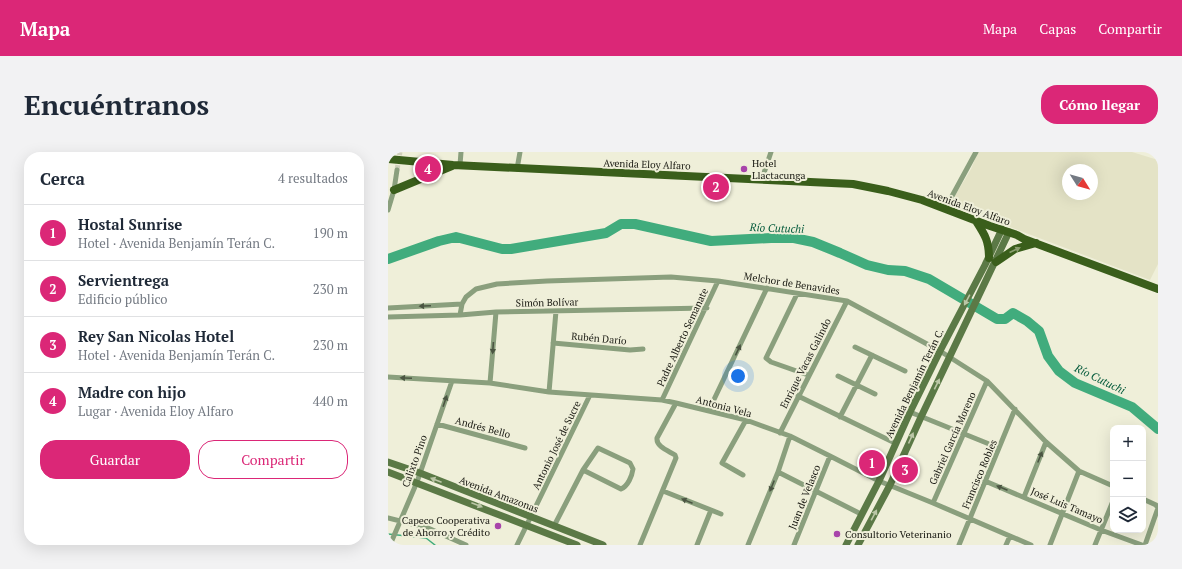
<!DOCTYPE html>
<html lang="es">
<meta charset="utf-8">
<style>
:root{--surface:#fff;--page:#f2f2f3;--text:#1f2937;--muted:#747a83;--line:#e0e1e3;--accent:#db2777}
body{margin:0;font-family:"PT Serif",serif;background:var(--page);color:var(--text)}
.controls{position:absolute;right:12px;bottom:12px;display:grid;overflow:hidden;border-radius:8px;box-shadow:0 4px 16px #0002}
.controls button{width:36px;height:36px;display:grid;place-items:center;padding:0;border:0;border-bottom:1px solid var(--line);background:var(--surface);color:var(--text);font:20px sans-serif}
.compass{position:absolute;left:674px;top:12px;width:36px;height:36px;border-radius:50%;background:var(--surface);box-shadow:0 4px 16px #0002;rotate:127deg}
.you{position:absolute;left:350px;top:224px;width:14px;height:14px;margin:-10px;border:3px solid #fff;border-radius:50%;background:#1a73e8;box-shadow:0 0 0 6px #1a73e833}
.badge{display:grid;place-items:center;width:26px;height:26px;border-radius:50%;background:var(--accent);color:#fff;font-size:13px;font-weight:700}
.pin{position:absolute;translate:-50% -50%;border:2px solid #fff;box-shadow:0 1px 4px #0006}
.list{margin:0;padding:0;list-style:none}
h2{display:flex;justify-content:space-between;align-items:center;height:52px;margin:0;padding:0 16px;font-size:17px}
h2 small{font-size:13px;font-weight:400;color:var(--muted)}
.list li{display:grid;grid-template-columns:26px 1fr auto;gap:12px;align-items:center;box-sizing:border-box;height:56px;padding:0 16px;border-top:1px solid var(--line)}
.list b{display:block;font-size:15px;white-space:nowrap}
.list p{margin:0;font-size:13px;white-space:nowrap;color:var(--muted)}
.list em{font-size:13px;font-style:normal;color:var(--muted)}
.actions{display:flex;gap:8px;padding:12px 16px}
.actions a{flex:1;padding:9px 0;border:1px solid var(--accent);border-radius:16px;text-align:center;font-size:14px;color:var(--accent)}
.actions .main{background:var(--accent);color:#fff}
.icon{flex:none;width:22px;height:22px;fill:none;stroke:currentColor;stroke-width:2;stroke-linecap:round;stroke-linejoin:round}
.map{position:relative;flex:none;width:770px;height:393px;overflow:hidden;border-radius:16px}
header{display:flex;align-items:center;gap:24px;box-sizing:border-box;height:56px;padding:0 20px;background:var(--accent);color:#fff}
header strong{font-size:19px}
nav{display:flex;gap:22px;margin-inline-start:auto;font-size:14px}
.intro{display:flex;align-items:center;justify-content:space-between;box-sizing:border-box;height:96px;padding:0 24px}
h1{margin:0;font-size:28px}
.button{padding:10px 18px;border-radius:16px;background:var(--accent);color:#fff;font-size:14px;font-weight:700}
main{display:flex;gap:24px;padding:0 24px}
aside{flex:1;background:var(--surface);border-radius:16px;box-shadow:0 4px 16px #0002}
.map>svg:first-child{display:block}
</style>
<header>
<strong>Mapa</strong>
<nav><a>Mapa</a><a>Capas</a><a>Compartir</a></nav>
</header>
<div class="intro"><h1>Encuéntranos</h1><a class="button">Cómo llegar</a></div>
<main>
<aside>
<h2>Cerca<small>4 resultados</small></h2>
<ul class="list">
<li><span class="badge">1</span><div><b>Hostal Sunrise</b><p>Hotel · Avenida Benjamín Terán C.</p></div><em>190 m</em></li>
<li><span class="badge">2</span><div><b>Servientrega</b><p>Edificio público</p></div><em>230 m</em></li>
<li><span class="badge">3</span><div><b>Rey San Nicolas Hotel</b><p>Hotel · Avenida Benjamín Terán C.</p></div><em>230 m</em></li>
<li><span class="badge">4</span><div><b>Madre con hijo</b><p>Lugar · Avenida Eloy Alfaro</p></div><em>440 m</em></li>
</ul>
<div class="actions"><a class="main">Guardar</a><a>Compartir</a></div>
</aside>
<div class="map">
<svg width="770" height="393" viewBox="0 0 770 393">
<rect width="100%" height="100%" fill="#efefd9"/>
<!-- built -->
<path fill="#e4e3c6" fill-rule="evenodd" d="M 590,0 L 744,0 L 770,8 L 770,112 L 762,128 L 564,53 L 565,47 L 583,17 ZM 680,18 L 704,18 L 704,42 L 680,42 Z"/>
<g fill="none" stroke-linecap="round" stroke-linejoin="round">
<!-- stream -->
<path stroke="#41ac7d" stroke-width="1.5" d="M 0,382 L 38,386 L 47,393"/>
<!-- river -->
<path stroke="#41ac7d" stroke-width="10" d="M 0,107 L 51,89 L 68,85 L 114,97 L 123,97 L 218,81 L 233,72 L 247,72 L 323,89 L 383,86 L 406,86 L 425,90 L 452,101 L 479,113 L 500,118 L 517,119 L 541,127 L 609,167 L 617,167 L 625,161 L 639,169 L 651,179 L 660,204 L 671,219 L 687,231 L 744,255 L 770,277"/>
<!-- street-tunnel -->
<path stroke="#cfcfbb" stroke-width="5" stroke-dasharray="5 2.5" stroke-linecap="butt" d="M 9,18 L 12,0"/>
<!-- street -->
<path stroke="#8a9f7d" stroke-width="5" d="M 72,13 L 73,0
M 129,17 L 132,0
M 374,27 L 383,0
M 557,57 L 588,0
M 0,58 L 6,38 L 9,18
M 409,142 L 378,206 L 383,210 L 420,223
M 0,156 L 74,152
M 72,163 L 74,152 L 78,145 L 88,137 L 109,132 L 159,129 L 283,125 L 330,129 L 459,149 L 552,199 L 599,229 L 658,290 L 691,319 L 725,334
M 0,165 L 72,163 L 108,160 L 319,156
M 165,191 L 242,198 L 255,197
M 467,195 L 517,219
M 450,224 L 487,242
M 0,225 L 102,231 L 161,240 L 274,248 L 288,251 L 358,268 L 402,284 L 442,304 L 491,329 L 545,351 L 643,393
M 102,231 L 108,160
M 161,240 L 168,159
M 410,244 L 507,291
M 274,248 L 330,129
M 321,258 L 379,136
M 522,260 L 611,296
M 452,265 L 484,203
M 49,272 L 137,296
M 392,281 L 459,149
M 390,320 L 473,362
M 355,323 L 334,311 L 358,268
M 597,329 L 713,378 L 754,393
M 275,339 L 333,362
M 636,345 L 658,290
M 755,347 L 768,353 L 770,356 L 757,393
M 545,351 L 599,229
M 0,366 L 40,376 L 78,393
M 166,374 L 195,318 L 210,296 L 242,311 L 245,317 C 244,324 240,334 233,337 L 195,318
M 2,393 L 29,330 L 64,229
M 129,393 L 202,243
M 252,393 L 288,306 L 287,303 C 281,299 268,295 269,286 L 288,251
M 309,393 L 323,358
M 360,393 L 390,320 L 402,284
M 406,393 L 442,304
M 571,393 L 627,257
M 618,393 L 622,384
M 662,393 L 691,319
M 707,393 L 725,349"/>
<!-- secondary -->
<path stroke="#5b7946" stroke-width="7" d="M 0,310 L 32,321 L 215,393
M 0,320 L 189,393
M 458,393 L 491,329 L 522,260 L 552,199 L 597,113 L 614,77
M 470,393 L 502,333 L 533,265 L 621,80"/>
<!-- primary -->
<path stroke="#3a5e1b" stroke-width="8" d="M 0,7 L 65,13 L 465,32 L 500,39 L 534,48 L 602,74 L 629,83 L 636,87 L 770,137
M 6,38 L 64,14
M 588,69 C 597,83 601,89 601,106
M 608,110 L 627,97 L 648,91"/>
</g>
<!-- one-way arrows -->
<defs><path id="oneway-solid" d="M-6-.8H1V-3.2L6.5 0L1 3.2V.8H-6Z"/></defs>
<use fill="#8b9f70" href="#oneway-solid" transform="translate(627 98) rotate(-25)"/>
<g fill="#bbc6a6">
<use href="#oneway-solid" transform="translate(579 148) rotate(118)"/>
<use href="#oneway-solid" transform="translate(549 232) rotate(-64)"/>
<use href="#oneway-solid" transform="translate(523 286) rotate(-66)"/>
<use href="#oneway-solid" transform="translate(48 328) rotate(-159)"/>
<use href="#oneway-solid" transform="translate(89 353) rotate(21)"/>
<use href="#oneway-solid" transform="translate(486 363) rotate(-62)"/>
</g>
<g fill="#4b5542">
<use href="#oneway-solid" transform="translate(37 154) rotate(177)"/>
<use href="#oneway-solid" transform="translate(105 196) rotate(94)"/>
<use href="#oneway-solid" transform="translate(350 198) rotate(-65)"/>
<use href="#oneway-solid" transform="translate(18 226) rotate(-177)"/>
<use href="#oneway-solid" transform="translate(57 249) rotate(-71)"/>
<use href="#oneway-solid" transform="translate(652 305) rotate(-68)"/>
<use href="#oneway-solid" transform="translate(384 334) rotate(112)"/>
<use href="#oneway-solid" transform="translate(614 336) rotate(-157)"/>
<use href="#oneway-solid" transform="translate(299 349) rotate(-158)"/>
</g>
<!-- markers -->
<g fill="#a844aa" stroke="#efefd9" stroke-width="1.5">
<circle cx="356" cy="17" r="4"/>
<circle cx="110" cy="374" r="4"/>
<circle cx="449" cy="382" r="4"/>
</g>
<g text-anchor="middle" stroke-width="4" stroke-linejoin="round" paint-order="stroke">
<!-- poi labels -->
<g font-size="10" fill="#181811" stroke="#efefd9" text-anchor="start">
<text x="364" y="15">Hotel<tspan x="364" dy="12">Llactacunga</tspan></text>
<text x="102" y="372" text-anchor="end">Capeco Cooperativa<tspan x="102" dy="12">de Ahorro y Crédito</tspan></text>
<text x="457" y="386">Consultorio Veterinanio</text>
</g>
<!-- street labels -->
<g font-size="10" fill="#181811" stroke="#efefd9">
<text transform="translate(259 12) rotate(2)" y="4">Avenida Eloy Alfaro</text>
<text transform="translate(581 55) rotate(20)" y="4">Avenida Eloy Alfaro</text>
<text transform="translate(404 131) rotate(9)" y="4">Melchor de Benavides</text>
<text transform="translate(159 150) rotate(-1)" y="4">Simón Bolívar</text>
<text transform="translate(294 185) rotate(-65)" y="4">Padre Alberto Semanate</text>
<text transform="translate(211 186) rotate(5)" y="4">Rubén Darío</text>
<text transform="translate(417 211) rotate(-63)" y="4">Enrique Vacas Galindo</text>
<text transform="translate(526 231) rotate(-64)" y="4">Avenida Benjamín Terán C.</text>
<text transform="translate(336 254) rotate(15)" y="4">Antonia Vela</text>
<text transform="translate(95 275) rotate(15)" y="4">Andrés Bello</text>
<text transform="translate(564 286) rotate(-66)" y="4">Gabriel García Moreno</text>
<text transform="translate(168 293) rotate(-64)" y="4">Antonio José de Sucre</text>
<text transform="translate(26 309) rotate(-70)" y="4">Calixto Pino</text>
<text transform="translate(591 322) rotate(-67)" y="4">Francisco Robles</text>
<text transform="translate(111 342) rotate(21)" y="4">Avenida Amazonas</text>
<text transform="translate(416 345) rotate(-68)" y="4">Juan de Velasco</text>
<text transform="translate(679 353) rotate(23)" y="4">José Luis Tamayo</text>
</g>
<!-- water labels -->
<g font-size="11" font-style="italic" fill="#055b3c" stroke="#efefd9">
<text transform="translate(389 76) rotate(2)" y="4">Río Cutuchi</text>
<text transform="translate(712 227) rotate(26)" y="4">Río Cutuchi</text>
</g>
</g>
</svg>
<div class="controls">
<button>+</button>
<button>−</button>
<button><svg class="icon" aria-label="layers" viewBox="0 0 24 24"><path d="M12 4l9 5-9 5-9-5zM3 14l9 5 9-5"/></svg></button>
</div>
<svg class="compass" viewBox="-18 -18 36 36"><path d="M0-13l5 13h-10z" fill="#e53935"/><path d="M0 13l5-13h-10z" fill="#747a83"/></svg>
<div class="you"></div>
<div class="pin badge" style="left:484px;top:311px">1</div>
<div class="pin badge" style="left:328px;top:35px">2</div>
<div class="pin badge" style="left:517px;top:318px">3</div>
<div class="pin badge" style="left:40px;top:17px">4</div>
</div>
</main>
